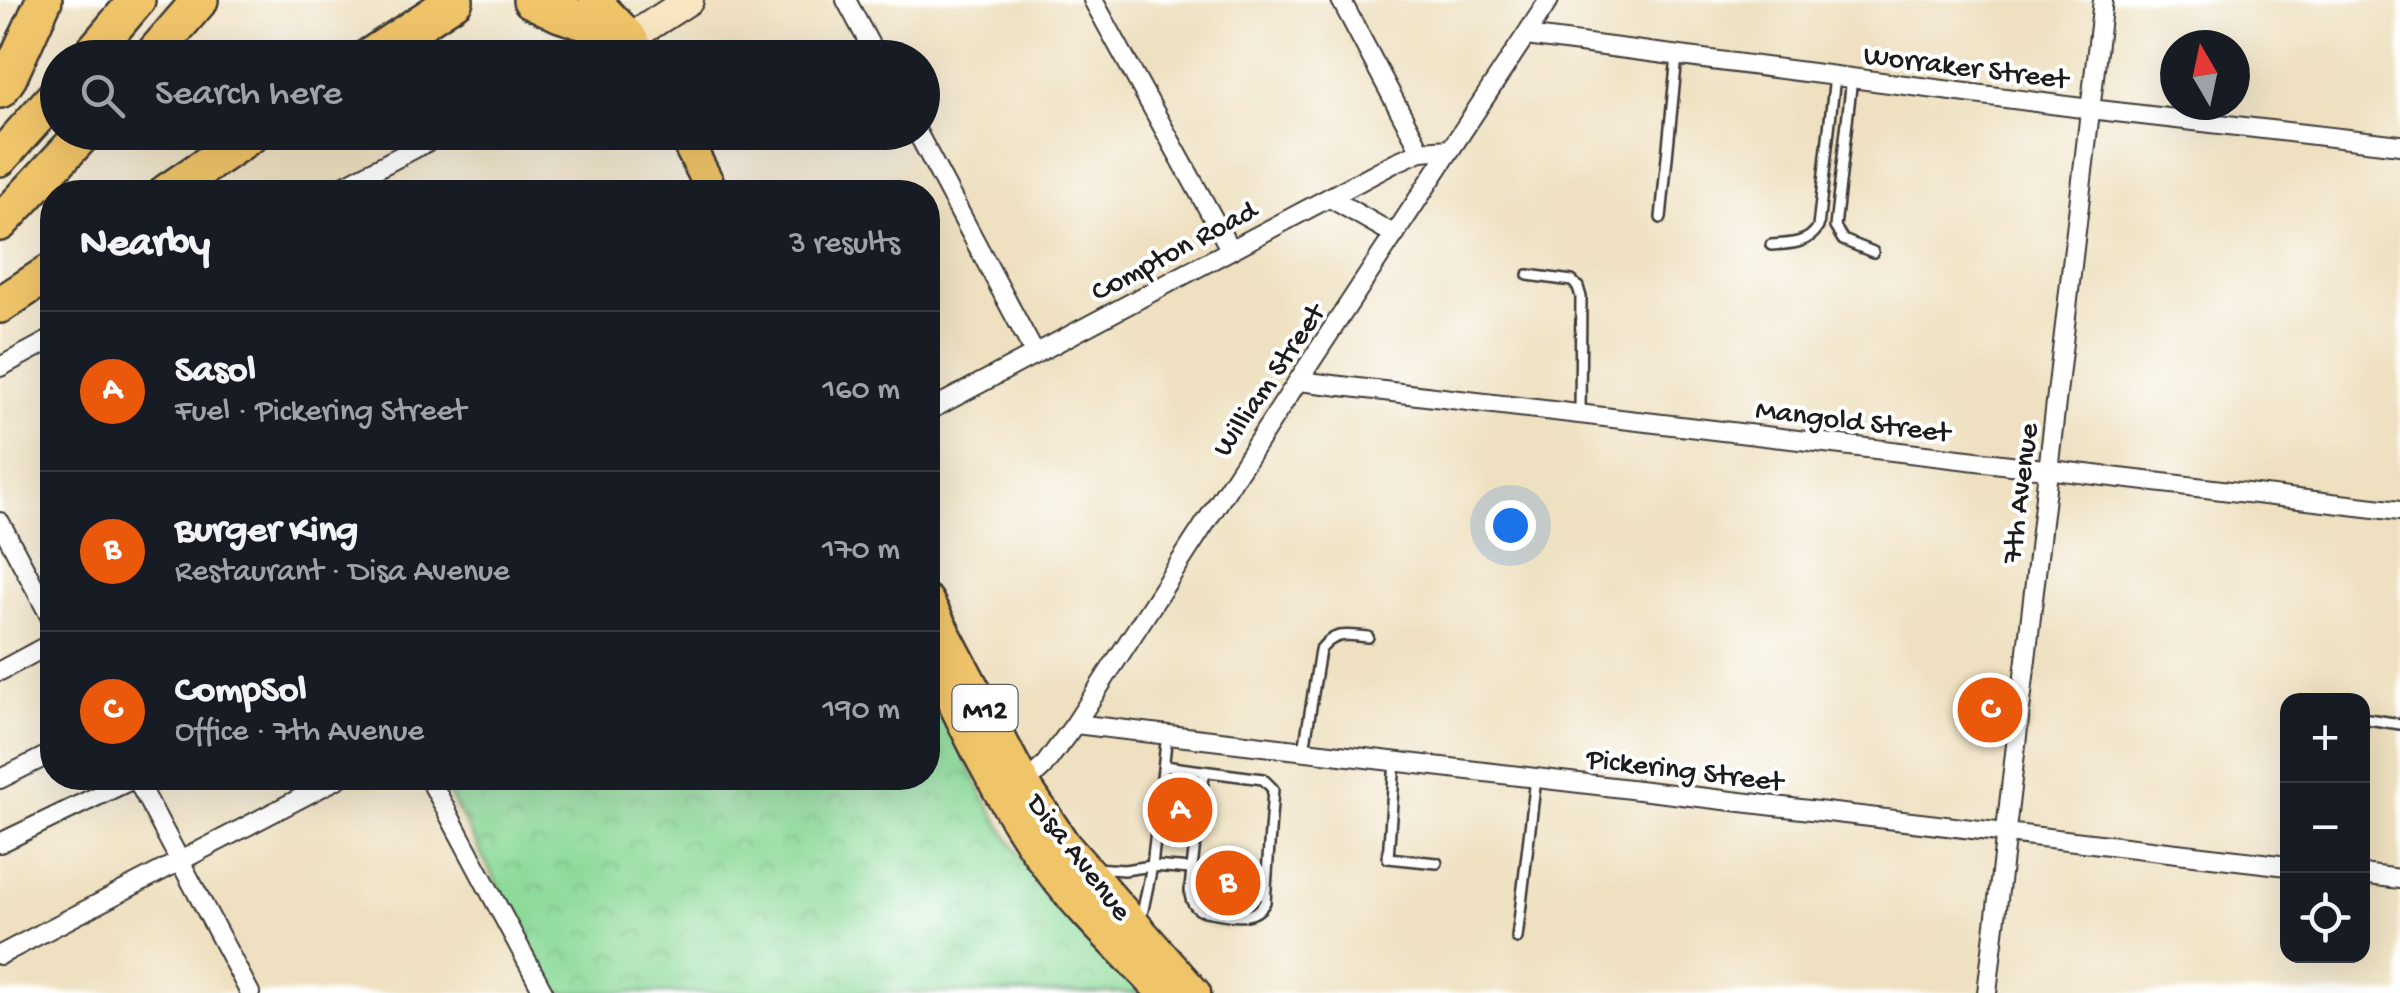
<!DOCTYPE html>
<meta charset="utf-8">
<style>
:root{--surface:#171b24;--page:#20242c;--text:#f1f3f6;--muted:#9ea1a6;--line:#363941;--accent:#ea580c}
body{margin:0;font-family:"Gochi Hand",sans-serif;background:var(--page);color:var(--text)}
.controls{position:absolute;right:30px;bottom:30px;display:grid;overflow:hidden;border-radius:20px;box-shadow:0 10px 40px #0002}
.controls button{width:90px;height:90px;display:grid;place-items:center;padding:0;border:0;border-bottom:2px solid var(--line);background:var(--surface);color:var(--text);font:50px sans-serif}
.compass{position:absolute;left:2160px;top:30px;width:90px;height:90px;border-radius:50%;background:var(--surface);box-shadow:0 10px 40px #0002;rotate:351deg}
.you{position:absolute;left:1510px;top:525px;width:35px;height:35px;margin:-25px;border:8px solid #fff;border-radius:50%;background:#1a73e8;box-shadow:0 0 0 15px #1a73e833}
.badge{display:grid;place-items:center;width:65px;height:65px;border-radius:50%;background:var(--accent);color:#fff;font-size:32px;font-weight:700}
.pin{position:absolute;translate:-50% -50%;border:5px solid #fff;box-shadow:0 2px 10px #0006}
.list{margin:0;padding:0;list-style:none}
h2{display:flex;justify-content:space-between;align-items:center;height:130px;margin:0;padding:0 40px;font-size:42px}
h2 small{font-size:32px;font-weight:400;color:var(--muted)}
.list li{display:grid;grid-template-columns:65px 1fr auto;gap:30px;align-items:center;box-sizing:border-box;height:160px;padding:0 40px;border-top:2px solid var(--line)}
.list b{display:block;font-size:38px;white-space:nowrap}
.list p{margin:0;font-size:32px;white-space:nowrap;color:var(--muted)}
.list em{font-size:32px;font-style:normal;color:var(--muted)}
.icon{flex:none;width:55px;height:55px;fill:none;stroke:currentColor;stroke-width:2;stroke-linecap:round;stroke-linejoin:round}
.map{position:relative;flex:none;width:2400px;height:993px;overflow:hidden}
.search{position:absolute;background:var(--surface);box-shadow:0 10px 40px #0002;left:40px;top:40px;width:900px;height:110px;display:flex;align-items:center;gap:25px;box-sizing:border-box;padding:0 35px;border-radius:55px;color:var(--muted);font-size:38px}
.panel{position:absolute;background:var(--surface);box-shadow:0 10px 40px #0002;left:40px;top:180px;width:900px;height:610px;border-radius:40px}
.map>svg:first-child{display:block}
</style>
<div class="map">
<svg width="2400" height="993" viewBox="0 0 2400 993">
<defs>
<pattern id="park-crowns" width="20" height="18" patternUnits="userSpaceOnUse" patternTransform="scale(2.5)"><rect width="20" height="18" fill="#8bd998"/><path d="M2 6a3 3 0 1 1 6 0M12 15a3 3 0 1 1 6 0" fill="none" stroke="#77ba82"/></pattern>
</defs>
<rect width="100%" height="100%" fill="#fff"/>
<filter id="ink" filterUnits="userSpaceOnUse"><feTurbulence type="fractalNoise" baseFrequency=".01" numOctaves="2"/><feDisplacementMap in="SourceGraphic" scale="20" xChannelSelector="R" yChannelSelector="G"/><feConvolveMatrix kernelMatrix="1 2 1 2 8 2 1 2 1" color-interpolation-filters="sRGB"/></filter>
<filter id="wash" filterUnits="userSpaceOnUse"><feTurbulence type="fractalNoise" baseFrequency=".0048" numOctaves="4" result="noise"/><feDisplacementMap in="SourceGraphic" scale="40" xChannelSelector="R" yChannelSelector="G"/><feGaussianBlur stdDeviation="2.25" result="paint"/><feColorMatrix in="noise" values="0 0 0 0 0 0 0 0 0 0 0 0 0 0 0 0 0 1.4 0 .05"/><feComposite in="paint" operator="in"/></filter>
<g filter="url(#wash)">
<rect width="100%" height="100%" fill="#eee0c0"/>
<!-- park -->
<path fill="url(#park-crowns)" stroke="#547a5a" stroke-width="2.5" d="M 928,680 C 961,751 993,825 1043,887 C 1073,926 1108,959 1143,993 L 555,993 L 441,778 L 928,778 Z"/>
</g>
<g filter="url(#ink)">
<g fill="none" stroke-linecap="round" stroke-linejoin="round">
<defs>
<path id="lane" d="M 1852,78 L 1835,227 L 1843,240 L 1873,252
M 1661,218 L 1677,56
M 1771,245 C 1788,244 1809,244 1818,227 L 1835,76
M 1528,275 L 1572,281 L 1578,287 L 1581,297 L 1580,415
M 2368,719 L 2400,724
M 1304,750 L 1320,650 C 1335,631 1346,635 1368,637
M 1395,761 L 1388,858 L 1437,863
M 1199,803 L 1205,772
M 1094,868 L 1124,870 L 1152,866 L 1192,869 C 1191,885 1185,901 1200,910 C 1221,913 1253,925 1265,902 L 1273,789 L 1263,779 L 1164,766
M 1192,869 L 1196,833
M 1141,919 L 1152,866 L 1167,734
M 1517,938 L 1536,778"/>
<path id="street" d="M 846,0 L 877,58
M 1093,0 L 1230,249
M 1341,0 L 1421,151
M 1526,36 L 2090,109 L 2400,145
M 917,132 L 1035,354
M 332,192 L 446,132
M 1330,198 L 1395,235
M 0,367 L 52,339
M 1299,381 L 2400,511
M 928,411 L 1396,162 L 1421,151 L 1450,149
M 0,522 L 52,620
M 0,671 L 52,643
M 1075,724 L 2288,866
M 136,778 L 250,993
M 429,778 L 544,993
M 0,779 L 52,753
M 1021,787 L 1043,767 L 1075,724 L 1267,428 L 1549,0
M 0,843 L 135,778
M 2362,874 L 2400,879
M 0,955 L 339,778
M 1987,993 L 2103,0"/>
<path id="secondary" d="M 613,49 L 689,0"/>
<path id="primary" d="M 595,0 L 631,37 L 643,58
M 565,8 L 601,37 L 618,58
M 682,132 L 713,192
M 928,601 L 1025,785 L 1065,845 L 1195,993
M 928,648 C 963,725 999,801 1049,869 C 1082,913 1125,953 1163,993"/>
<path id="highway" d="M 531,0 L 560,14 L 581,21
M 88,58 L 137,0
M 150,58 L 200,0
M 367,58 L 455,0
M 0,90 L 9,77 L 44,0
M 0,158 L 58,93
M 167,192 L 255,132
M 0,223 L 85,132
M 0,305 L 52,271"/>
</defs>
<!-- lane casing -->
<use href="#lane" stroke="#3c3935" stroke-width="14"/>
<!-- street casing -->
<use href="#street" stroke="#3c3935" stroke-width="22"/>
<!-- secondary casing -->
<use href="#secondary" stroke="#3c3935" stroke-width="32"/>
<!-- primary casing -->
<use href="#primary" stroke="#3c3935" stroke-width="35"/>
<!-- highway casing -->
<use href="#highway" stroke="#3c3935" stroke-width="40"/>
<!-- lane -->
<use href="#lane" stroke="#fff" stroke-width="9"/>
<!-- street -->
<use href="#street" stroke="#fff" stroke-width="18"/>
<!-- secondary -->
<use href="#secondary" stroke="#f9e7c3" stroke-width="28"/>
<!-- primary -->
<use href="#primary" stroke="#f0c469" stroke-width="30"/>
<!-- highway -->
<use href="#highway" stroke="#f0c469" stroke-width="35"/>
</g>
</g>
<g text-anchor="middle" stroke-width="8" stroke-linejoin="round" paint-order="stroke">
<!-- shield labels -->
<rect fill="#fff" stroke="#606060" stroke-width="2.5" x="952.5" y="685" width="65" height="46" rx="8"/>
<g font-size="28" font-weight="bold" fill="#1c1c1c">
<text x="985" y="718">M12</text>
</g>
<!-- street labels -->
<g font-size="30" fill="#1c1c1c" stroke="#fff">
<text transform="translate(1966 65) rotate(7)" y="10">Worraker Street</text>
<text transform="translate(1173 249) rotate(-28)" y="10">Compton Road</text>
<text transform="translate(1267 379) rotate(-56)" y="10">William Street</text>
<text transform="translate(1853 419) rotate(7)" y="10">Mangold Street</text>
<text transform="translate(2018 493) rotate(-83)" y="10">7th Avenue</text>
<text transform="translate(1685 768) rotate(7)" y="10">Pickering Street</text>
<text transform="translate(1081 856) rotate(52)" y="10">Disa Avenue</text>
</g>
</g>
</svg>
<div class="controls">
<button>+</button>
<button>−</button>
<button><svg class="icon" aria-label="locate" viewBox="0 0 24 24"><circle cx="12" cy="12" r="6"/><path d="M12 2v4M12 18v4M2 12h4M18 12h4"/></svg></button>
</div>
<svg class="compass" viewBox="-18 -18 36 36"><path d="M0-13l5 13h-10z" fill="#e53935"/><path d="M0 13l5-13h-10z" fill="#9ea1a6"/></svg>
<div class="you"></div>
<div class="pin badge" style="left:1180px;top:810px">A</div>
<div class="pin badge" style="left:1228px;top:883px">B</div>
<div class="pin badge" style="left:1990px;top:710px">C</div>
<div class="search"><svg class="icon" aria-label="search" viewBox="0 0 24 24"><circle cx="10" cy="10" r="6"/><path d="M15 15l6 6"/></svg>Search here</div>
<section class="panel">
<h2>Nearby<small>3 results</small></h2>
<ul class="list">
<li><span class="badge">A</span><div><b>Sasol</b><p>Fuel · Pickering Street</p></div><em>160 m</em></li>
<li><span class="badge">B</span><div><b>Burger King</b><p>Restaurant · Disa Avenue</p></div><em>170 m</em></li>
<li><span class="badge">C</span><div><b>CompSol</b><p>Office · 7th Avenue</p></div><em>190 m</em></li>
</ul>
</section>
</div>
